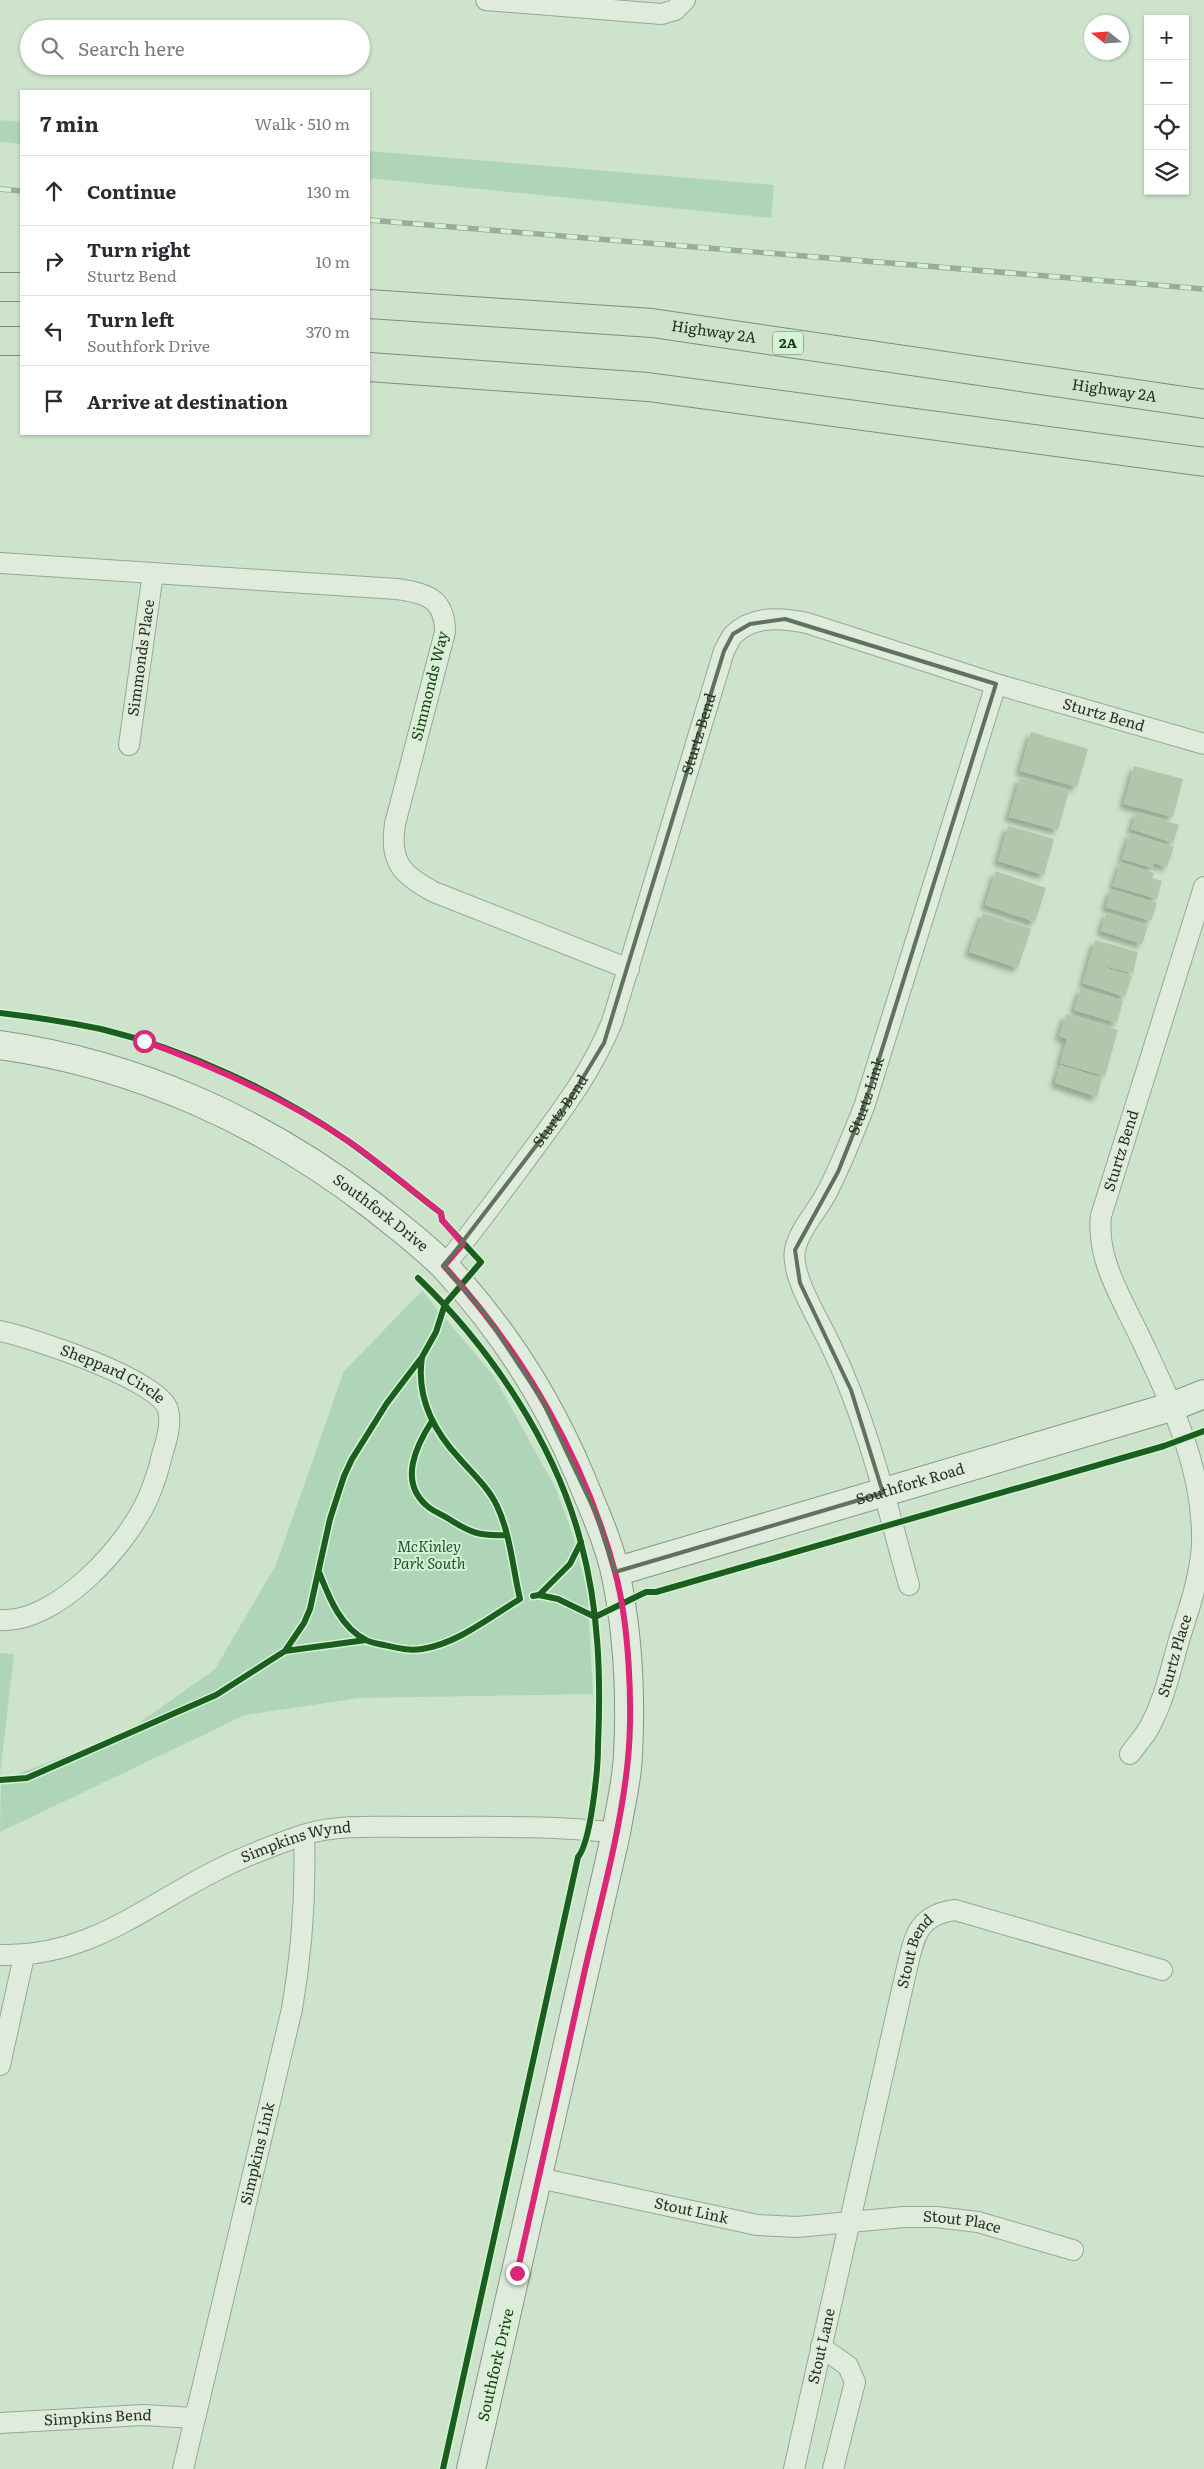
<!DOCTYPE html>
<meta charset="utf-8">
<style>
:root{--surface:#fff;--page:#f7f7f7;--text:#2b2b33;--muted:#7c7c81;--line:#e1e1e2}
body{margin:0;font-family:Literata,serif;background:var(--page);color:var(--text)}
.controls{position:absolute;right:15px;top:15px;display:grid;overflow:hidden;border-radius:0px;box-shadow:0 1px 4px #0004}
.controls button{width:45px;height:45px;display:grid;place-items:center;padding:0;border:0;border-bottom:1px solid var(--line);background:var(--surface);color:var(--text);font:25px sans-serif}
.compass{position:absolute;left:1084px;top:15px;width:45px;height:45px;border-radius:50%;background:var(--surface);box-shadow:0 1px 4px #0004;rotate:287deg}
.stop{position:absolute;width:15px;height:15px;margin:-11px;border:4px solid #db2777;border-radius:50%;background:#fff}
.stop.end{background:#db2777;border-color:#fff;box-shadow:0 1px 5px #0008}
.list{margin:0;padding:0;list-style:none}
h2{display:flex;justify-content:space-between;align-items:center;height:65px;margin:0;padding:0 20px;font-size:21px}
h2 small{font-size:16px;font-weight:400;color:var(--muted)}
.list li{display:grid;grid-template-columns:32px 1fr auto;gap:15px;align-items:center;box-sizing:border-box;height:70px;padding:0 20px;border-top:1px solid var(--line)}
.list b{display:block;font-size:19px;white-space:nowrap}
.list p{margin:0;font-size:16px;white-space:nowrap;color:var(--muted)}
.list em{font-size:16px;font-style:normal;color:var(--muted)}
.icon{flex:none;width:28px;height:28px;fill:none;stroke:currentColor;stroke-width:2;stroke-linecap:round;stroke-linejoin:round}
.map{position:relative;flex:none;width:1204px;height:2469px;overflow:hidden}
.search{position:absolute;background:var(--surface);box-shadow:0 1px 4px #0004;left:20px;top:20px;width:350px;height:55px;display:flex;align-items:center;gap:12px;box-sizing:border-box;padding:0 18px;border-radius:28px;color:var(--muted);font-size:19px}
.panel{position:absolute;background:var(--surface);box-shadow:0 1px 4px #0004;left:20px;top:90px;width:350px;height:345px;border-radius:0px}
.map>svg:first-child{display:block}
</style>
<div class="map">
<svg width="1204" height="2469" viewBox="0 0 1204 2469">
<defs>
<filter id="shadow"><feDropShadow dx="-4.5" dy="4.5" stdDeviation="2.5" flood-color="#0004"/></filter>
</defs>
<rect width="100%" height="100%" fill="#cde3cb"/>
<!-- green -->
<path fill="#afd5b8" d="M 0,120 L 21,122 L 21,144 L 0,142 Z
M 369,151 L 774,185 L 771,218 L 369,178 Z
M 422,1291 L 493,1375 L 556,1489 L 573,1536 L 587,1590 L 593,1694 L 359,1698 L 245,1715 L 0,1832 L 1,1780 L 122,1735 L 215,1669 L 276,1565 L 344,1371 Z
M 0,1653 L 14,1654 L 0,1775 Z"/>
<!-- building -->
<path fill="#b3c6ac" filter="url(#shadow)" d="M 1031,732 L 1088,749 L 1077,787 L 1020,771 Z
M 1134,766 L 1183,779 L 1173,817 L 1124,804 Z
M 1020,778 L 1069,791 L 1058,830 L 1009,817 Z
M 1137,812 L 1179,825 L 1173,843 L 1131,829 Z
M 1008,826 L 1054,839 L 1044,875 L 998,861 Z
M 1130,833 L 1174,847 L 1167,867 L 1154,863 L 1152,868 L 1122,859 Z
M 1121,862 L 1154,873 L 1152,878 L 1162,881 L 1157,899 L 1113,886 Z
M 996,871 L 1046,888 L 1035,922 L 985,905 Z
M 1111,889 L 1157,903 L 1151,921 L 1106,907 Z
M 983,913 L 1031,929 L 1018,968 L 969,952 Z
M 1106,913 L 1148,926 L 1142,944 L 1101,931 Z
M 1095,940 L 1138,952 L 1133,973 L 1095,964 L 1132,976 L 1125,997 L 1083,983 Z
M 1081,988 L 1123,1001 L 1117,1023 L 1074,1010 Z
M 1066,1014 L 1118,1030 L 1105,1076 L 1060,1063 L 1067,1039 L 1059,1036 Z
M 1060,1065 L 1102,1078 L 1097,1097 L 1055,1083 Z"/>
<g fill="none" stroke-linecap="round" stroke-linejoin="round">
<defs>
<g id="street">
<path d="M 486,0 L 662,14 L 675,10 L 685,0"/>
<path d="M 0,563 L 397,589 C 427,593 445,599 445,632 L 395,824 C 389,862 402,875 434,892 L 629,969"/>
<path id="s1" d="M 129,745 L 153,573"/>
<path id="s2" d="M 444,1266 C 471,1234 496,1200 521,1166 C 555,1120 590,1076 612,1022 L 724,651 C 727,646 730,638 734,634 C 754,615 783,618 807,623 L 996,684 L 1204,744"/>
<path id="s3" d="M 0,1331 C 30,1337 161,1380 168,1410 C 172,1424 166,1442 162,1455 C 159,1469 154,1484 148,1498 C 127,1546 56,1624 0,1620"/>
<path id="s4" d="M 909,1585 C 887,1506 868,1423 832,1348 C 821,1323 790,1276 795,1250 C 799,1230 817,1211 826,1194 C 841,1166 852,1136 864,1107 L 996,684"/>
<path id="s5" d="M 1130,1754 C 1136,1745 1145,1736 1150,1726 C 1164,1700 1171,1669 1179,1640 C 1189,1609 1200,1577 1202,1545 C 1204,1468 1171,1403 1140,1337 C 1122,1299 1096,1259 1101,1216 L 1204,887"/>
<path id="s6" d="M 0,1955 C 88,1958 145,1906 219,1869 C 245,1856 274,1845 303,1835 C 338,1824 379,1827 416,1827 C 482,1827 550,1825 616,1833"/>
<path d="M 0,2065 L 24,1956"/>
<path id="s7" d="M 539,2178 L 757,2225 L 797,2227 L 904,2217 L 936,2217 L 978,2222 L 1073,2250"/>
<path d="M 821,2347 L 848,2366 L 855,2382 L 833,2469"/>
<path id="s8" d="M 0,2423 L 143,2415 L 195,2418"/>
<path id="s9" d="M 183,2469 L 292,2009 C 302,1951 306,1894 304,1835"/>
<path id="s10" d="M 794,2469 L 906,1972 C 914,1939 916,1915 955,1910 L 1162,1970"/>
</g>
<g id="secondary">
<path id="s11" d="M 0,1045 C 137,1064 264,1122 373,1206 C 398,1226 424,1245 446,1268 C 502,1328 548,1400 580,1476 C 593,1508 609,1542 616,1576 C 628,1634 631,1696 628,1755 C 627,1781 620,1808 616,1833 L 471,2469"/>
<path id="s12" d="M 615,1572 L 1174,1406 L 1204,1394"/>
</g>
<g id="primary">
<path d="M 0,287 L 21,287"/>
<path id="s13" d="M 369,304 L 652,323 L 1204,404"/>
<path d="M 0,341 L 21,341"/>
<path d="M 369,367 L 648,387 L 1204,462"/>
</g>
</defs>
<!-- street casing -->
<use href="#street" stroke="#97a895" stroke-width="22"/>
<!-- secondary casing -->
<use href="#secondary" stroke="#879785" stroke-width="30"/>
<!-- primary casing -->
<use href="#primary" stroke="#7e8d7b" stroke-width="30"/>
<!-- street -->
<use href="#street" stroke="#deebdd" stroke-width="20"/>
<!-- secondary -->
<use href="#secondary" stroke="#deebdd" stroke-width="28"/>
<!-- primary -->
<use href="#primary" stroke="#d0e2ce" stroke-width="28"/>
<defs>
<path id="rail" d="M 0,189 L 21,191
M 369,220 L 1204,289"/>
</defs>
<!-- rail casing -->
<use href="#rail" stroke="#9eaa9d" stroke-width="5.5"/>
<!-- rail -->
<use href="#rail" stroke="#d3f4d1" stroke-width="4" stroke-dasharray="11" stroke-linecap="butt"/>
<defs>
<path id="cycleway" d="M 0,1013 C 34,1017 67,1022 101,1029 C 188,1050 275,1091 348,1141 C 380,1164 410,1189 441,1213 L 442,1220 L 481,1262 L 445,1304 L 436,1332 L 422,1357 L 387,1403 L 352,1459 L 344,1476 L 330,1519 L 310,1609 L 304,1623 L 285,1651 L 216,1695 L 27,1778 L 0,1780
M 418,1278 C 490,1347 556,1445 581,1543 C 599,1609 601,1678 598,1746 C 598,1768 591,1842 578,1857 L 443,2469
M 432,1421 C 416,1446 399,1481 426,1505 C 432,1511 441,1514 449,1519 C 471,1533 479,1536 506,1535
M 319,1572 C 329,1597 340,1627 366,1640 C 371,1643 379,1644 384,1645 C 397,1648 409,1651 422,1649 C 457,1644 490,1617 520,1599 C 513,1569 510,1533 497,1506 C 488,1487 472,1473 459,1458 C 433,1430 416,1396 422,1357
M 539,1595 L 558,1599 L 595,1617 L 646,1592 L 656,1592 L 1164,1446 L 1204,1431
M 533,1596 L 539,1595 L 570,1564 L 581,1542
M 285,1651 L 366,1640"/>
</defs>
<!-- cycleway casing -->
<use href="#cycleway" stroke="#d3f4d1" stroke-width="9"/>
<!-- cycleway -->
<use href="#cycleway" stroke="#1b5e20" stroke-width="6"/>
</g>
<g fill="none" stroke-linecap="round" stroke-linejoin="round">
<!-- route -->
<path stroke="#db2777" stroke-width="6" d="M 144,1041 C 215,1067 285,1098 348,1141 C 380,1163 410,1189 441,1213 L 442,1220 L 463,1244 L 444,1266 C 522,1351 585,1459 615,1572 C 629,1623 633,1706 628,1759 C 621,1831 600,1903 584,1974 C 562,2074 540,2173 517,2273"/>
</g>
<!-- marked area -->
<path fill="none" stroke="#5f735a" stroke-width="4" stroke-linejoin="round" d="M 785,619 L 996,684 L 864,1107 L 838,1172 L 795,1250 L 800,1283 L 851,1390 L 883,1493 L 615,1572 L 597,1516 L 542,1400 L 486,1315 L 444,1266 L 562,1112 L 604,1043 L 724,651 L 733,634 L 750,624 Z"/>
<g text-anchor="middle" stroke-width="4" stroke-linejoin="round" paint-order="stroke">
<!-- shield labels -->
<rect fill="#d3f4d1" stroke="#586f53" stroke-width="1" x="773" y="331.5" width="30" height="23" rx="4"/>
<g font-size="14" font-weight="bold" fill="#24361d">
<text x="788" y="348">2A</text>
</g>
<!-- street labels -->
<g font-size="15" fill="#24361d" stroke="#d3f4d1">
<text dy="5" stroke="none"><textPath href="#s13" startOffset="346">Highway 2A</textPath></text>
<text dy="5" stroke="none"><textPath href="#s13" startOffset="751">Highway 2A</textPath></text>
<text dy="5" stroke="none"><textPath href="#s1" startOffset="88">Simmonds Place</textPath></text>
<text transform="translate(430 686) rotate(-76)" y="5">Simmonds Way</text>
<text dy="5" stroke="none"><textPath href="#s2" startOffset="1092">Sturtz Bend</textPath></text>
<text dy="5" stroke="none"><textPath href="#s2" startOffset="598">Sturtz Bend</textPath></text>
<text dy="5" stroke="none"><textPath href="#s4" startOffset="526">Sturtz Link</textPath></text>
<text dy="5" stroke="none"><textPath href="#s2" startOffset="194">Sturtz Bend</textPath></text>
<text dy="5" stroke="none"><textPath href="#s5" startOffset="640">Sturtz Bend</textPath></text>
<text dy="5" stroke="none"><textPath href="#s11" startOffset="421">Southfork Drive</textPath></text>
<text dy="5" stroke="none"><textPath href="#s3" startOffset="121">Sheppard Circle</textPath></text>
<text dy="5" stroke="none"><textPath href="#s12" startOffset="308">Southfork Road</textPath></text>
<text dy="5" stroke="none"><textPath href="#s5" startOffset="109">Sturtz Place</textPath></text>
<text dy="5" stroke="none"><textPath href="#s6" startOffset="321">Simpkins Wynd</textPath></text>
<text dy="5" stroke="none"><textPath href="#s10" startOffset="532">Stout Bend</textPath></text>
<text dy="5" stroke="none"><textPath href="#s9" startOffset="324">Simpkins Link</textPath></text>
<text dy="5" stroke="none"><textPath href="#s7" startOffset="156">Stout Link</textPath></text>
<text dy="5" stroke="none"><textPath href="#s7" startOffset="429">Stout Place</textPath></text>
<text dy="5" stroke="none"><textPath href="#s10" startOffset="126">Stout Lane</textPath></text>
<text transform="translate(496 2365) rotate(-77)" y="5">Southfork Drive</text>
<text dy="5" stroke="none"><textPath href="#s8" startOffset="98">Simpkins Bend</textPath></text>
</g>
<!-- park labels -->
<g font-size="15" font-style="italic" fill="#24523a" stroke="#d3f4d1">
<text x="429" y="1552">McKinley<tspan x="429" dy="17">Park South</tspan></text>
</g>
</g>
</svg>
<div class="controls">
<button>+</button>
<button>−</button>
<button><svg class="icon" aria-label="locate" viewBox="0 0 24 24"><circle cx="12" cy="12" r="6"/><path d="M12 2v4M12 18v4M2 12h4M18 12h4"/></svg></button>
<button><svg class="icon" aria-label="layers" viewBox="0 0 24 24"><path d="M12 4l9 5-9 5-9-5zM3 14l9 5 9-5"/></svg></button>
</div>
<svg class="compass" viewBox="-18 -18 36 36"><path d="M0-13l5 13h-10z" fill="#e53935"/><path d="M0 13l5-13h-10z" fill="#7c7c81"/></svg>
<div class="stop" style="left:144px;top:1041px"></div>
<div class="stop end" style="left:517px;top:2273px"></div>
<div class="search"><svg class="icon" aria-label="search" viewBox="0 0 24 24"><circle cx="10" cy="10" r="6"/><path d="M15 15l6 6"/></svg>Search here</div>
<section class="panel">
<h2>7 min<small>Walk · 510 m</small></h2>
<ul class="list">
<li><svg class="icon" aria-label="ahead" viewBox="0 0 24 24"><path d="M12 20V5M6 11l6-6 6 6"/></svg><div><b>Continue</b></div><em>130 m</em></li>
<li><svg class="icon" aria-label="right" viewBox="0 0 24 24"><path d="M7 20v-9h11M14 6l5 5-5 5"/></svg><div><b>Turn right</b><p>Sturtz Bend</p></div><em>10 m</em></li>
<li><svg class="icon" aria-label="left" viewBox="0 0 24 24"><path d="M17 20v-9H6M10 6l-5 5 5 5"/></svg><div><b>Turn left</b><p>Southfork Drive</p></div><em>370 m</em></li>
<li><svg class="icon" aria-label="arrive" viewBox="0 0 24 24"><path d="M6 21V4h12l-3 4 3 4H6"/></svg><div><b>Arrive at destination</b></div></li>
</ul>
</section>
</div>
